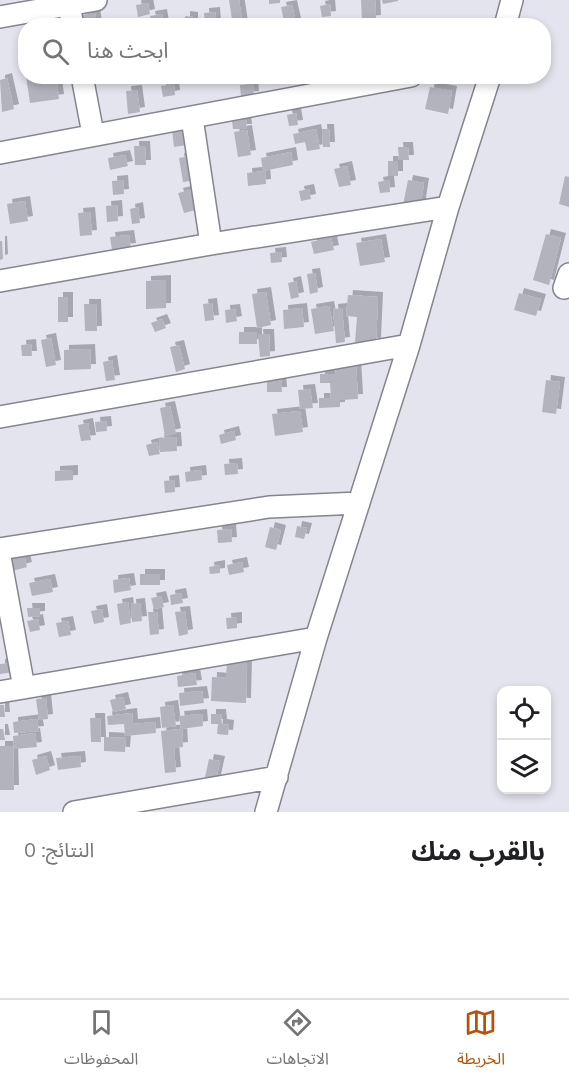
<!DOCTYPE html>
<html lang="ar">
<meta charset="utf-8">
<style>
:root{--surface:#fff;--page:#f6f6f6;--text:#202124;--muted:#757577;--line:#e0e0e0;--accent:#b45309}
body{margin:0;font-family:Mulish,"Noto Sans Arabic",sans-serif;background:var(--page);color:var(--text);direction:rtl}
.controls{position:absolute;right:18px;bottom:18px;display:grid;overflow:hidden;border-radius:12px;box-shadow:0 3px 9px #0003}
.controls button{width:54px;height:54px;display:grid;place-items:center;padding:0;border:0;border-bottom:2px solid var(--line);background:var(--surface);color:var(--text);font:30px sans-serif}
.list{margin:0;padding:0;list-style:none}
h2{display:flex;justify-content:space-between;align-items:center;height:78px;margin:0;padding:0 24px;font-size:26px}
h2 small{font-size:20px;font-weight:400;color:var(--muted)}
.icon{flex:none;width:33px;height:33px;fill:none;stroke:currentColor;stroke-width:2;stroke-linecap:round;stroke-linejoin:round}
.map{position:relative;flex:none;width:569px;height:812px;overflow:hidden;direction:ltr}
.search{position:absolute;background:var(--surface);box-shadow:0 3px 9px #0003;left:18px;right:18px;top:18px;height:66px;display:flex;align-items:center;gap:15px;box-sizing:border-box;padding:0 21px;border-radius:24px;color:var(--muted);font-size:22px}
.sheet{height:186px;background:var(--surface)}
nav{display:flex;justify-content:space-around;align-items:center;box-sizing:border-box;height:84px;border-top:2px solid var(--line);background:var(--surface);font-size:16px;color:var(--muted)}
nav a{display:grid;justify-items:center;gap:3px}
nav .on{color:var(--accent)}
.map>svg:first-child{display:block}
</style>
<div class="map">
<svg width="569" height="812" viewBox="0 0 569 812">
<defs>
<filter id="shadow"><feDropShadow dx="5" dy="-5" stdDeviation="0" flood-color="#0004"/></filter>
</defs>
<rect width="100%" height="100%" fill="#e3e4ed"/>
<!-- building -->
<path fill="#b2b3bc" filter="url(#shadow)" d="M 229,0 L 239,0 L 243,26 L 233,26 Z
M 269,0 L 280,0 L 280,3 L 269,4 Z
M 361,0 L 375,0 L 376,20 L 362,21 Z
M 382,0 L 398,0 L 398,1 L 383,4 Z
M 148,3 L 150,14 L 138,17 L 136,5 Z
M 330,4 L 331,16 L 322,17 L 320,6 Z
M 292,5 L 296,23 L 285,26 L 281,7 Z
M 215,12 L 216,26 L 205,26 L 204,13 Z
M 95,13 L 97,26 L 84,26 L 82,15 Z
M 162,14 L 164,26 L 152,26 L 150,16 Z
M 185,16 L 193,17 L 193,26 L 185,26 Z
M 26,76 L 56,76 L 59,99 L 30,103 Z
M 7,78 L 14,109 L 2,112 L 0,80 Z
M 174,84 L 175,95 L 163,97 L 161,86 Z
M 253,84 L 254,96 L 241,97 L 240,85 Z
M 430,87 L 452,91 L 448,114 L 425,109 Z
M 137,90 L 140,112 L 128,114 L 126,91 Z
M 296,113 L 298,125 L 289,126 L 287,115 Z
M 246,120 L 247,129 L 233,129 L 232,121 Z
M 184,128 L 187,145 L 174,147 L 172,130 Z
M 316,129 L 320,149 L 307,151 L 305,142 L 295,144 L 293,134 Z
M 322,129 L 329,129 L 330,147 L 323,147 Z
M 247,130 L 251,155 L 238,157 L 234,132 Z
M 134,146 L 145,146 L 146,165 L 135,165 Z
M 398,147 L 408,147 L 409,160 L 399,160 Z
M 291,152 L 293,165 L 263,171 L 261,158 Z
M 125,155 L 128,166 L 110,170 L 108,158 Z
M 191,156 L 196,180 L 183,182 L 179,158 Z
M 388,161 L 398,161 L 398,176 L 388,176 Z
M 347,166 L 351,185 L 339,187 L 334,169 Z
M 265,171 L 266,184 L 248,186 L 247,173 Z
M 565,176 L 569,177 L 569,207 L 559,204 Z
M 123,180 L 124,194 L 113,195 L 112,181 Z
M 389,180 L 390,192 L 380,193 L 378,182 Z
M 408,180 L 424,183 L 420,209 L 403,205 Z
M 309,189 L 311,199 L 301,201 L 299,191 Z
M 190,190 L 196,210 L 184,213 L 178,193 Z
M 25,201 L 28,221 L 10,224 L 7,204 Z
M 117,205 L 118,221 L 107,222 L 106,206 Z
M 138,207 L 140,223 L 132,224 L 130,209 Z
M 90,212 L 92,235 L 80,236 L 78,213 Z
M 546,234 L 561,238 L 549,285 L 533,280 Z
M 129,235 L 131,248 L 112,250 L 110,237 Z
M 331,237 L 334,250 L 314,254 L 311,242 Z
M 381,239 L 385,262 L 360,266 L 356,243 Z
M 0,241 L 2,241 L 3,259 L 0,260 Z
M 281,252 L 282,262 L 271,263 L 270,253 Z
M 315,273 L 318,292 L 310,294 L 307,274 Z
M 166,280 L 166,308 L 146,309 L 146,281 Z
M 296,281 L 299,297 L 291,299 L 288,283 Z
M 266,292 L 271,325 L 257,328 L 252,294 Z
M 519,293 L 541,299 L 536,316 L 514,310 Z
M 348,295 L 378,297 L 376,343 L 355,342 L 357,317 L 346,316 Z
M 58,297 L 68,297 L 68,322 L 58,322 Z
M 212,303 L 214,320 L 205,321 L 203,304 Z
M 84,304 L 96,304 L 97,331 L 85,331 Z
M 329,306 L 334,331 L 315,334 L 311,309 Z
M 302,308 L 304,327 L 284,329 L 283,310 Z
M 342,308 L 345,342 L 336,343 L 333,309 Z
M 235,309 L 237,321 L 226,323 L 225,310 Z
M 162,319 L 166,328 L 155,332 L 151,323 Z
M 239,332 L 257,332 L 257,344 L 239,344 Z
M 258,334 L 269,334 L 270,356 L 260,357 Z
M 51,338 L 56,365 L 46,367 L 41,340 Z
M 31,344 L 32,356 L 22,356 L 21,345 Z
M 179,345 L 185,369 L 176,372 L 170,347 Z
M 90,349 L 91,369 L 64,370 L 64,350 Z
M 112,360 L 115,380 L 106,381 L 103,362 Z
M 356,363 L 358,399 L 340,400 L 340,407 L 319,408 L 319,398 L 331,398 L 330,383 L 320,383 L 320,374 L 336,374 L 335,364 Z
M 267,380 L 281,380 L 282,392 L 267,392 Z
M 546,380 L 560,382 L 556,414 L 542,412 Z
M 310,389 L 313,408 L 300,409 L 298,390 Z
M 170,406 L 176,433 L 165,436 L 160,408 Z
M 300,411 L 303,432 L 275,436 L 272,414 Z
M 106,421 L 107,431 L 96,432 L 95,422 Z
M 88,423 L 91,440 L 81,441 L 78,425 Z
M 234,431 L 236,440 L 221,444 L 219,435 Z
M 176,437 L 177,451 L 160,452 L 159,438 Z
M 157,442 L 160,454 L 149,456 L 146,445 Z
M 237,463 L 238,474 L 225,475 L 224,464 Z
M 73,470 L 73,480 L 55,481 L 55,471 Z
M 201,470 L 202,480 L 186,482 L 185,472 Z
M 174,480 L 175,492 L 165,493 L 164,481 Z
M 297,526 L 307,528 L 304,539 L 295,537 Z
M 270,527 L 281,530 L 276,550 L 265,547 Z
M 231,529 L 232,542 L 218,543 L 217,530 Z
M 23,551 L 27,567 L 12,571 L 8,555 Z
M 242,562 L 244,572 L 229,575 L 227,565 Z
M 220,565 L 220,573 L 210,574 L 209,567 Z
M 140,574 L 160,574 L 160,585 L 140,585 Z
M 129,578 L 131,590 L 114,593 L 113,580 Z
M 50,579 L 53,592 L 32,596 L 29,583 Z
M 181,593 L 183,603 L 171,605 L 170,595 Z
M 161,596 L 164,607 L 154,609 L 151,598 Z
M 128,602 L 131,623 L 120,625 L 117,604 Z
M 140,603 L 142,621 L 132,622 L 131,604 Z
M 27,608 L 40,608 L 40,616 L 28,617 Z
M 102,609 L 104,622 L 94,624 L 91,611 Z
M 185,611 L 188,634 L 179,636 L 175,612 Z
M 148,612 L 157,612 L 159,634 L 150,635 Z
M 237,617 L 237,628 L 227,629 L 226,618 Z
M 38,619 L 40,630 L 30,632 L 27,621 Z
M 68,621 L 71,635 L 59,637 L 56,623 Z
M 227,662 L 247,663 L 246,703 L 211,701 L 212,677 L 226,678 Z
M 12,663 L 14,672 L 0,674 L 0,664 Z
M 195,673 L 197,685 L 178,687 L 177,676 Z
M 202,691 L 204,703 L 180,706 L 179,693 Z
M 123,697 L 126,709 L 113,712 L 110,700 Z
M 46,698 L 48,719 L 39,720 L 36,699 Z
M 0,705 L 4,705 L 5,717 L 0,717 Z
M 173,705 L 176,726 L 162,728 L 160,707 Z
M 132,713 L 133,724 L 155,722 L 156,733 L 125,736 L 124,724 L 108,725 L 107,716 Z
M 202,714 L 203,726 L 181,729 L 179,716 Z
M 211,714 L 221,714 L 222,724 L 229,725 L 228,735 L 217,734 L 218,724 L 211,724 Z
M 90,718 L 100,718 L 101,742 L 91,742 Z
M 37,719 L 39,731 L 14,733 L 13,722 Z
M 0,729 L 3,729 L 5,740 L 0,740 Z
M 182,729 L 183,747 L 174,748 L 176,772 L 165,773 L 161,731 Z
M 35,733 L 37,747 L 14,749 L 13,736 Z
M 104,737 L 126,738 L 125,752 L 104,751 Z
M 0,746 L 13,746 L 14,790 L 0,790 Z
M 46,756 L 50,770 L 36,775 L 32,760 Z
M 80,756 L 81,767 L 58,770 L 56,758 Z
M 209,759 L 220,761 L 215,784 L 204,782 Z"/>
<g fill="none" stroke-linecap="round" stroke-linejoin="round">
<defs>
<path id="minor" d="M 69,5 L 73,26
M 0,17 L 96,0
M 505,26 L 512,0
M 82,76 L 93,134
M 192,118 L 211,244
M 0,153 L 411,76
M 0,281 L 211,244 L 448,207
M 564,288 L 569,274
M 0,417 L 409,345
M 0,549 L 269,507 L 359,503
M 0,557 L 24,688
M 0,692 L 316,638
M 74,812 L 277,777
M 266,812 L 316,638 L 409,345 L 448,207 L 490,76"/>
</defs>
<!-- minor casing -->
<use href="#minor" stroke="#84858d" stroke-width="24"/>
<!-- minor -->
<use href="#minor" stroke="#fff" stroke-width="21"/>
</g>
</svg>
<div class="controls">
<button><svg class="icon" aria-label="locate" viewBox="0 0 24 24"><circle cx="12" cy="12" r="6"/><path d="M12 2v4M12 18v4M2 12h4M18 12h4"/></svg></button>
<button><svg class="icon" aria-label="layers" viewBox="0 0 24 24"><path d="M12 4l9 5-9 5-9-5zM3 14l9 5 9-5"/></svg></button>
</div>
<div class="search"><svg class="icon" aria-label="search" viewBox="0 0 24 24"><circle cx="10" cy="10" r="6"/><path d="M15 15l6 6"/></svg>ابحث هنا</div>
</div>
<section class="sheet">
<h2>بالقرب منك<small>النتائج: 0</small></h2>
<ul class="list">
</ul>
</section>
<nav>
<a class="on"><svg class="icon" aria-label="map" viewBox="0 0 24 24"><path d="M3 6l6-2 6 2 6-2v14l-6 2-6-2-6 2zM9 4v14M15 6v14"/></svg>الخريطة</a>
<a><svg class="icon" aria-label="directions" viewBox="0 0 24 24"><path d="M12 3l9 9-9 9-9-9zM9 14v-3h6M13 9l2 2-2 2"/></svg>الاتجاهات</a>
<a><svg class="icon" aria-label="saved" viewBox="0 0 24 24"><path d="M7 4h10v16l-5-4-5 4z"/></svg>المحفوظات</a>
</nav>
